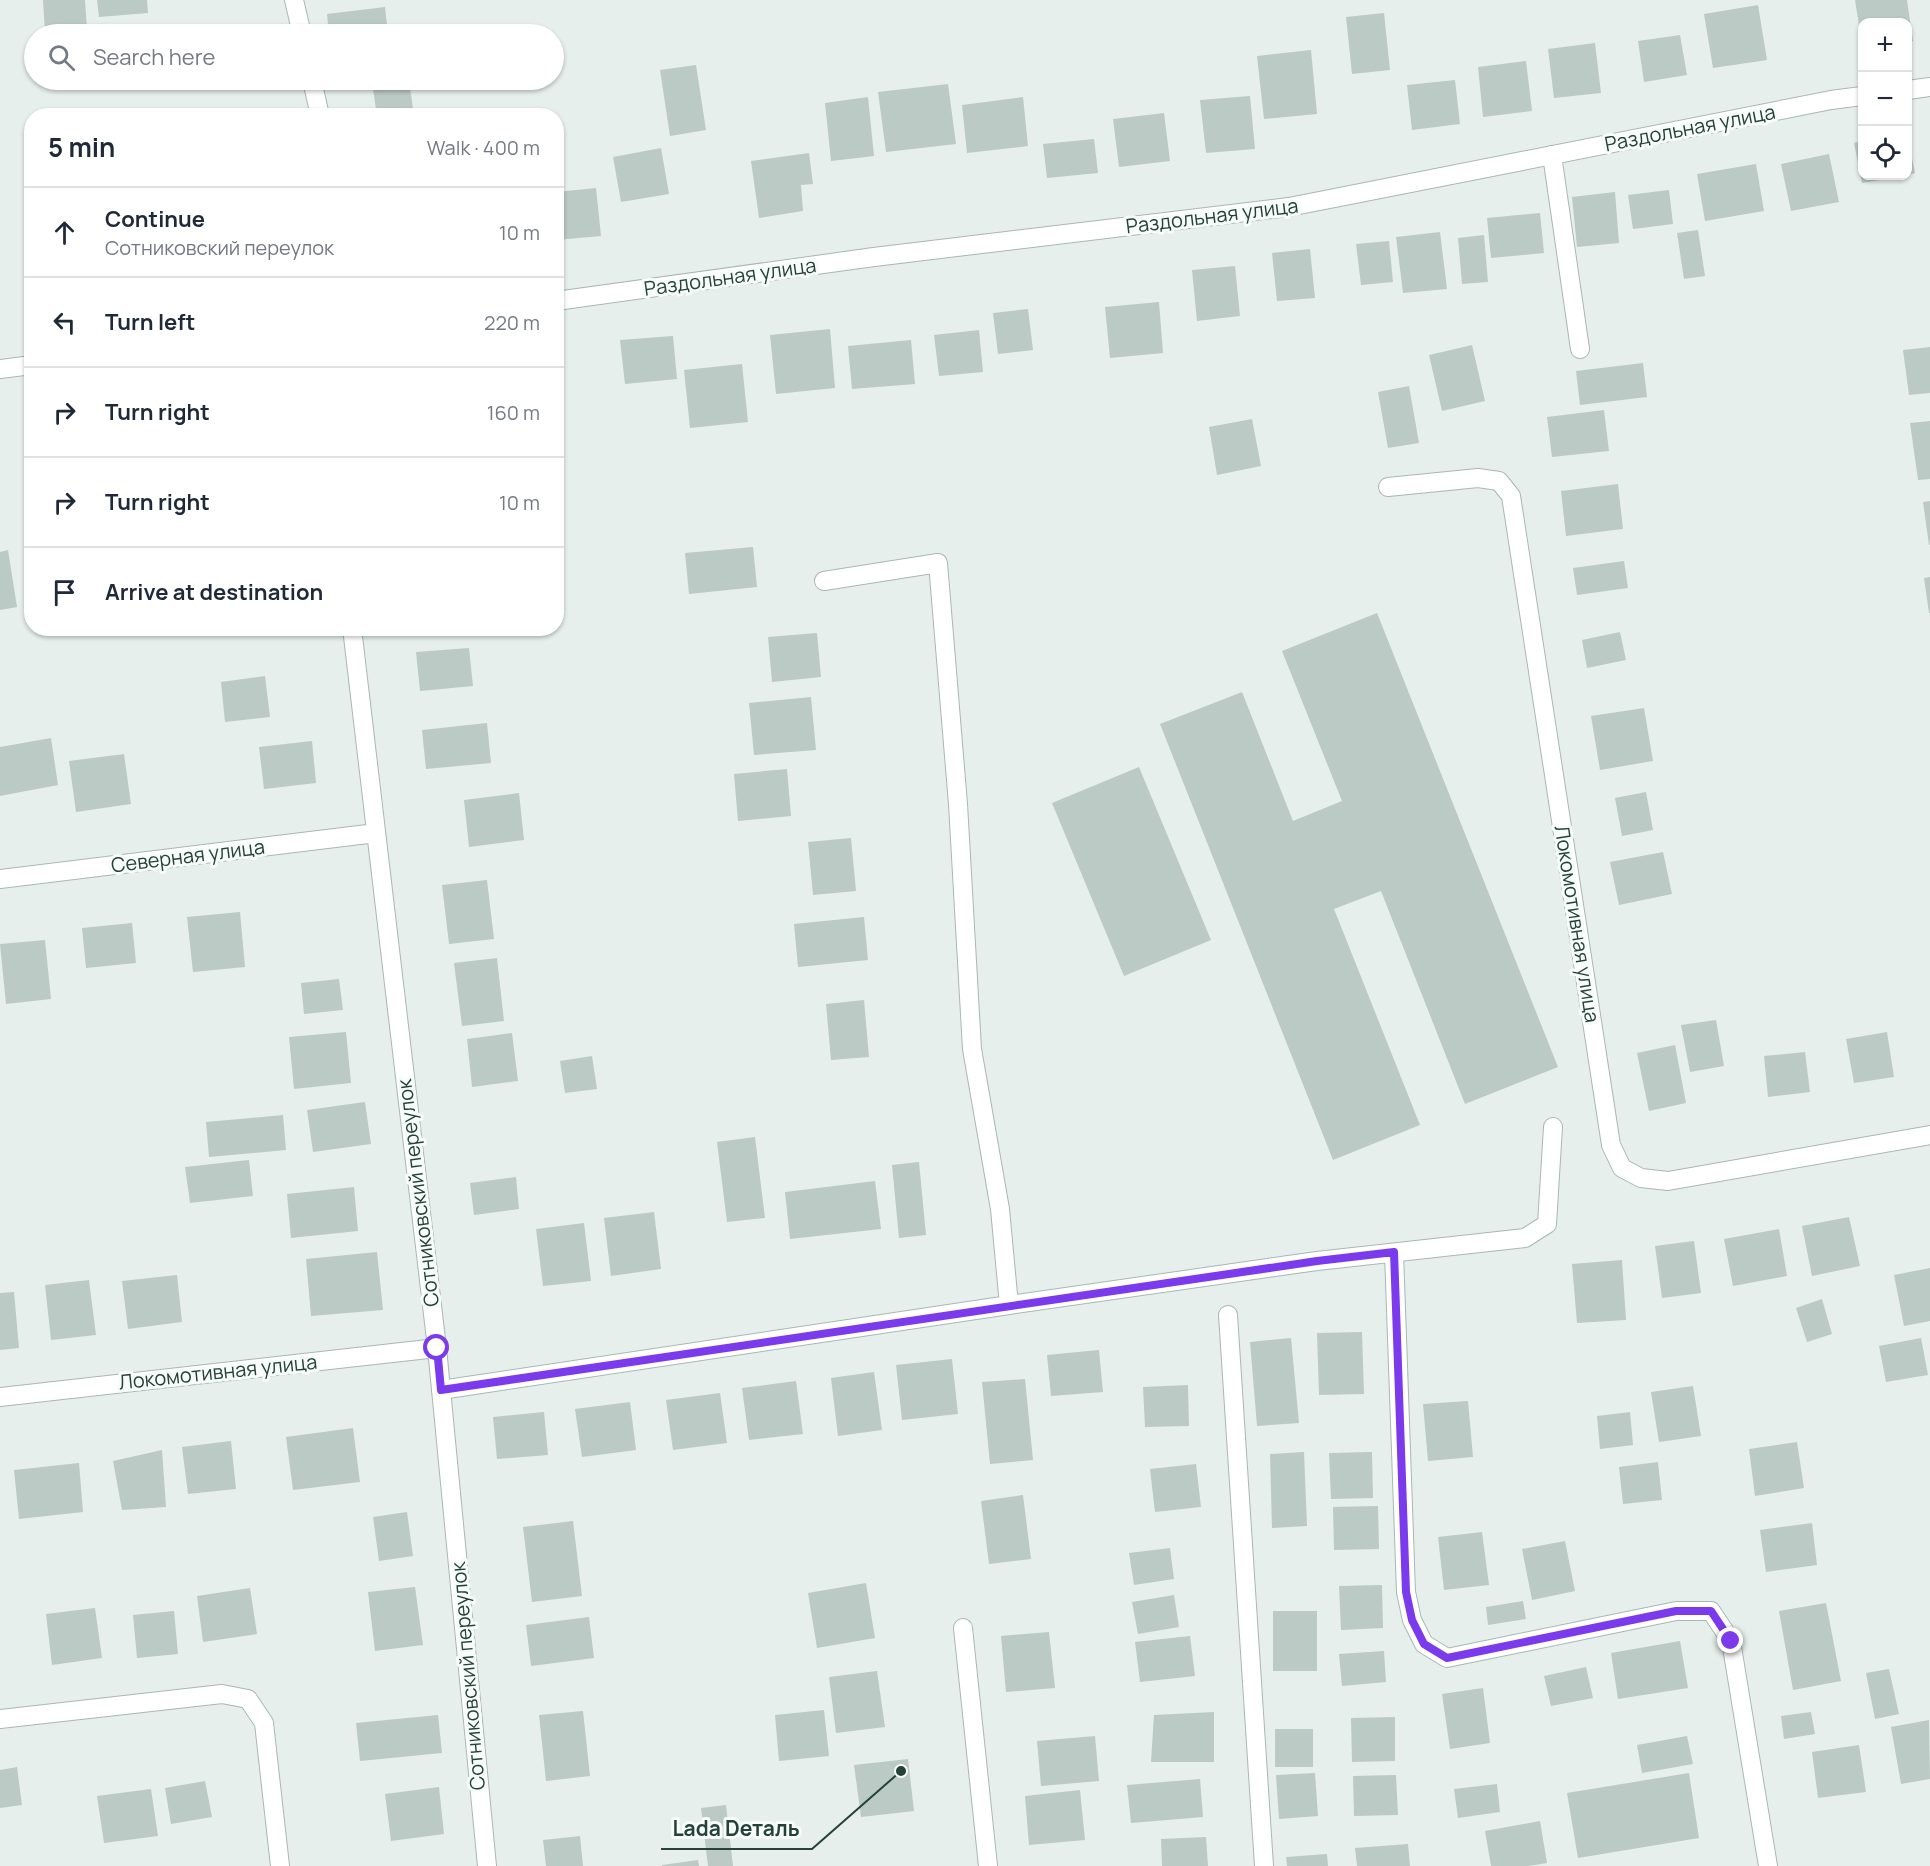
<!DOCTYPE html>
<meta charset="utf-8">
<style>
:root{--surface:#fff;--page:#f6f6f7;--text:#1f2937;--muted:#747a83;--line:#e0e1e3}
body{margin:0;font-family:Manrope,sans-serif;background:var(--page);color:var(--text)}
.controls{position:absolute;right:18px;top:18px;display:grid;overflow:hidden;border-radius:12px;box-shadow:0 2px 4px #0004}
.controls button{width:54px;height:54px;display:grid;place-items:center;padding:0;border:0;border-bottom:2px solid var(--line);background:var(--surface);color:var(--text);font:30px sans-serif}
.stop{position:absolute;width:18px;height:18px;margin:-14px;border:4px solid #7c3aed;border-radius:50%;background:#fff}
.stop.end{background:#7c3aed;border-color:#fff;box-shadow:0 2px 6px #0008}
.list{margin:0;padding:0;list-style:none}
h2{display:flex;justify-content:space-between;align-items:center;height:78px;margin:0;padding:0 24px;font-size:26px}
h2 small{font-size:20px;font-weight:400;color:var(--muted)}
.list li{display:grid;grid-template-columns:39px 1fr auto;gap:18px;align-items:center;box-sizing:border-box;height:90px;padding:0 24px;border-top:2px solid var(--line)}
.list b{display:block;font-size:22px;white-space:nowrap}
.list p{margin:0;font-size:20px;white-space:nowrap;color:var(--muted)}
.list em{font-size:20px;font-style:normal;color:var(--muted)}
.icon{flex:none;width:33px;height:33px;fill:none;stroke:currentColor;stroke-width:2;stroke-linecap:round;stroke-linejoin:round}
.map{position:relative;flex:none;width:1930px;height:1866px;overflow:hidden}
.search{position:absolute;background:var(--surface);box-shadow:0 2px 4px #0004;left:24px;top:24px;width:540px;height:66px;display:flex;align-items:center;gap:15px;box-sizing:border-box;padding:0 21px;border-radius:33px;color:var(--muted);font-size:22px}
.panel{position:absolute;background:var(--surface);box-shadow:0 2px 4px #0004;left:24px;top:108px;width:540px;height:528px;border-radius:24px}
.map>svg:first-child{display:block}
</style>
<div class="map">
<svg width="1930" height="1866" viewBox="0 0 1930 1866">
<rect width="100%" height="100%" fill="#e6efeb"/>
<!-- building -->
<path fill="#bbcac4" d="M 43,0 L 85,0 L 87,29 L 45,33 Z
M 97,0 L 147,0 L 148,13 L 99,17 Z
M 1855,0 L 1907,0 L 1913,41 L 1908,42 L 1908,22 L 1862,22 L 1861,38 Z
M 1758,5 L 1767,60 L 1713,68 L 1704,14 Z
M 385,7 L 388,34 L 329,34 L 327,14 Z
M 1384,13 L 1390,70 L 1352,74 L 1346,17 Z
M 1680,35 L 1687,75 L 1644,82 L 1638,41 Z
M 1595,43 L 1601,93 L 1554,98 L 1548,49 Z
M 1311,50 L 1317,114 L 1264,119 L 1257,56 Z
M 1526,61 L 1532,111 L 1483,117 L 1478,67 Z
M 696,65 L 706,130 L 670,136 L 660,70 Z
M 390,80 L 409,80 L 414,116 L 377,116 L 372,82 Z
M 1455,80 L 1460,124 L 1412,130 L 1407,85 Z
M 948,84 L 956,144 L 886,152 L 878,92 Z
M 1250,96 L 1255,149 L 1206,153 L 1200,100 Z
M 868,97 L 874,156 L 831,161 L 825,103 Z
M 1023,97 L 1028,146 L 967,153 L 962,105 Z
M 1164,113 L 1170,161 L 1119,167 L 1113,119 Z
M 1094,139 L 1098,173 L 1047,178 L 1043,144 Z
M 1908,139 L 1915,173 L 1908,175 Z
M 1862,141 L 1862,176 L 1897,177 L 1862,183 L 1854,143 Z
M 661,148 L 669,194 L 621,202 L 613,157 Z
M 809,153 L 813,184 L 801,185 L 803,211 L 759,218 L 751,161 Z
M 1829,154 L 1839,202 L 1791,211 L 1781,164 Z
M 1756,164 L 1764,211 L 1705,221 L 1697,174 Z
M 596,188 L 601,236 L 556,240 L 556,192 Z
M 1669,190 L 1673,224 L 1633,229 L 1628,195 Z
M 1615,192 L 1619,243 L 1577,247 L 1572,197 Z
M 1540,213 L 1544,253 L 1491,258 L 1487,218 Z
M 1698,230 L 1705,276 L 1684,279 L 1677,233 Z
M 1440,232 L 1447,289 L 1403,293 L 1396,237 Z
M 1484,235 L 1488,282 L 1462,284 L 1458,238 Z
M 1389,241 L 1393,282 L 1361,285 L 1356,244 Z
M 1310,249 L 1315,298 L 1277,301 L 1272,253 Z
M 1235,266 L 1240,316 L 1197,321 L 1192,270 Z
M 1159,302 L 1163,353 L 1110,358 L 1105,307 Z
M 1028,309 L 1033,350 L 998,354 L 993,313 Z
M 830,329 L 835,388 L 776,394 L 770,335 Z
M 979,330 L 983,372 L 939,376 L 934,335 Z
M 673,336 L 677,379 L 625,384 L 620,340 Z
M 911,340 L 915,384 L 852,389 L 848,346 Z
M 1472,345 L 1485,401 L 1442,411 L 1429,355 Z
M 1930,347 L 1930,393 L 1909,395 L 1903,350 Z
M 1643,363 L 1647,397 L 1580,405 L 1576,371 Z
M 742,364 L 748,422 L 690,428 L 684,370 Z
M 1409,386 L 1419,443 L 1388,448 L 1378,392 Z
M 1604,410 L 1609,451 L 1552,457 L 1547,417 Z
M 1252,419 L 1261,466 L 1217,475 L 1209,427 Z
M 1930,421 L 1930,479 L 1918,480 L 1910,423 Z
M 1618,484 L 1623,529 L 1566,536 L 1561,491 Z
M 1930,501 L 1930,545 L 1929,545 L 1923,502 Z
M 753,547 L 757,587 L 689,594 L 685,553 Z
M 8,550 L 17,607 L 0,610 L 0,552 Z
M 1624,561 L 1628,588 L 1577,595 L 1573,568 Z
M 1930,577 L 1930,613 L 1929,613 L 1924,578 Z
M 1377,613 L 1558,1067 L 1465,1104 L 1381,891 L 1334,909 L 1420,1125 L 1333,1160 L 1160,724 L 1242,692 L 1293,821 L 1342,801 L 1282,651 Z
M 1620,632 L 1626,660 L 1587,668 L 1582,640 Z
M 817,633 L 821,677 L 772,682 L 768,637 Z
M 469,648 L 473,686 L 420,691 L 416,652 Z
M 265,676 L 270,717 L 225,722 L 221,682 Z
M 811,697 L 816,750 L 754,755 L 749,703 Z
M 1644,708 L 1653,761 L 1600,770 L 1591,716 Z
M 487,723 L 491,763 L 426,769 L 422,730 Z
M 51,738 L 58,785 L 0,796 L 0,747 Z
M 312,741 L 316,783 L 264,789 L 259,747 Z
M 124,754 L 131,804 L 76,812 L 69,761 Z
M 1139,767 L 1211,940 L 1124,976 L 1052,803 Z
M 787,769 L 791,816 L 738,821 L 734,774 Z
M 1646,792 L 1653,830 L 1622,836 L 1615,798 Z
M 519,793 L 524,840 L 469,847 L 464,800 Z
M 851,838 L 856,891 L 813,895 L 808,842 Z
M 1663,852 L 1672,894 L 1619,905 L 1610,862 Z
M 487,880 L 494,939 L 449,944 L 442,885 Z
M 240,912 L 245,967 L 193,972 L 187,917 Z
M 864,917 L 868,960 L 798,967 L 794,924 Z
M 132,923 L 136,963 L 86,968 L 82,928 Z
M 45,940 L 51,999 L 6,1004 L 0,944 Z
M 497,958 L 504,1021 L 462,1026 L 454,963 Z
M 339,979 L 343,1010 L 304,1014 L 301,983 Z
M 864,1000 L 869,1057 L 831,1060 L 826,1004 Z
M 1716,1020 L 1724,1066 L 1690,1072 L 1681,1025 Z
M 346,1032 L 351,1083 L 294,1089 L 289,1037 Z
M 1887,1032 L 1894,1077 L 1854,1083 L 1846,1039 Z
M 512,1033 L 518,1081 L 472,1087 L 467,1039 Z
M 1675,1045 L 1686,1103 L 1649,1111 L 1637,1053 Z
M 1805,1052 L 1810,1092 L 1768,1097 L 1764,1056 Z
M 592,1056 L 597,1089 L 565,1093 L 560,1061 Z
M 365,1102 L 371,1144 L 313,1152 L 307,1110 Z
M 283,1115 L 286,1150 L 209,1157 L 206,1122 Z
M 755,1137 L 765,1218 L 727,1222 L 717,1142 Z
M 249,1160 L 253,1196 L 190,1203 L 185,1167 Z
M 919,1162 L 926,1235 L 899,1238 L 892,1165 Z
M 516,1177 L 519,1209 L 474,1215 L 470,1183 Z
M 875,1181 L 881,1229 L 790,1239 L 785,1192 Z
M 354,1187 L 358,1231 L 291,1238 L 287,1194 Z
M 654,1212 L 661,1269 L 611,1276 L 604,1218 Z
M 1849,1217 L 1860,1266 L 1812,1276 L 1802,1226 Z
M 584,1223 L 591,1281 L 543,1286 L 536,1229 Z
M 1779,1229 L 1787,1276 L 1733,1286 L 1724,1239 Z
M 1694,1241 L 1701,1293 L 1662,1298 L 1655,1246 Z
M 377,1252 L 383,1310 L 311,1316 L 306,1259 Z
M 1622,1260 L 1626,1320 L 1577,1323 L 1572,1264 Z
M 1930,1268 L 1930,1321 L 1904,1326 L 1894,1275 Z
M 177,1275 L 182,1322 L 128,1329 L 122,1281 Z
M 89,1280 L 96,1335 L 51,1340 L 45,1285 Z
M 14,1292 L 19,1348 L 0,1350 L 0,1293 Z
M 1822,1299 L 1832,1334 L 1807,1342 L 1796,1308 Z
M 1362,1332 L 1364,1394 L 1319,1395 L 1317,1333 Z
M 1291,1338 L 1299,1423 L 1257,1426 L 1250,1342 Z
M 1921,1338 L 1928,1375 L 1886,1382 L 1879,1346 Z
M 1099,1350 L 1103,1392 L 1051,1396 L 1047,1355 Z
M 952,1359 L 958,1414 L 902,1420 L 896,1365 Z
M 874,1372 L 882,1430 L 838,1436 L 831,1378 Z
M 1025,1379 L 1033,1460 L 990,1464 L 982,1382 Z
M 796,1381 L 803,1434 L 749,1440 L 742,1388 Z
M 1188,1385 L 1189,1426 L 1145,1427 L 1143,1387 Z
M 1693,1386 L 1701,1436 L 1659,1442 L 1651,1392 Z
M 720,1393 L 727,1443 L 673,1450 L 666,1400 Z
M 1468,1401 L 1473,1457 L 1428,1461 L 1423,1404 Z
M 630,1402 L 636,1450 L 582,1457 L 575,1409 Z
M 544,1412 L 548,1455 L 497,1459 L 493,1417 Z
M 1630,1412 L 1633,1445 L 1600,1449 L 1597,1416 Z
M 353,1428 L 360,1482 L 293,1490 L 286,1437 Z
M 231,1441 L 236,1489 L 188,1494 L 182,1447 Z
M 1797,1442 L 1804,1488 L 1755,1496 L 1749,1449 Z
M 162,1450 L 166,1507 L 122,1510 L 113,1461 Z
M 1304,1452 L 1307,1526 L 1272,1528 L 1270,1454 Z
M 1372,1452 L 1373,1498 L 1331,1499 L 1329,1453 Z
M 1658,1462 L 1662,1500 L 1623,1504 L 1619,1467 Z
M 79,1463 L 83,1512 L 19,1519 L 14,1470 Z
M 1196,1464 L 1201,1507 L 1155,1512 L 1150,1469 Z
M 1023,1495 L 1031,1559 L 989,1564 L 981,1501 Z
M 1378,1506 L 1379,1549 L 1334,1550 L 1333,1507 Z
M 407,1512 L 413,1556 L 379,1561 L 373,1517 Z
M 573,1521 L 582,1596 L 532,1602 L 523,1527 Z
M 1812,1523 L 1817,1565 L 1766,1572 L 1760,1530 Z
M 1482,1532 L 1489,1585 L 1444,1590 L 1438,1537 Z
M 1565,1541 L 1575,1591 L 1532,1600 L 1522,1549 Z
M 1170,1548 L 1174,1579 L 1134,1585 L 1129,1553 Z
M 866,1583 L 875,1638 L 817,1648 L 808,1593 Z
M 1382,1585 L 1383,1628 L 1341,1630 L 1339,1586 Z
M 415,1587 L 423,1645 L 375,1651 L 368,1592 Z
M 250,1588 L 257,1634 L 203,1642 L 197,1596 Z
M 1174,1595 L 1179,1627 L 1138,1634 L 1132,1602 Z
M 1523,1601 L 1526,1619 L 1488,1625 L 1486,1607 Z
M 1826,1603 L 1841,1681 L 1793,1690 L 1779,1611 Z
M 95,1608 L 102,1658 L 52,1665 L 46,1614 Z
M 174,1611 L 178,1654 L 137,1658 L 133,1615 Z
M 1273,1611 L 1317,1611 L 1317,1671 L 1273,1671 Z
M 589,1617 L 594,1658 L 531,1666 L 526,1625 Z
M 1049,1632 L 1055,1688 L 1006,1692 L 1001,1636 Z
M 1190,1636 L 1195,1676 L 1140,1682 L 1135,1642 Z
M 1680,1641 L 1688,1688 L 1618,1699 L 1611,1653 Z
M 1384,1651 L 1386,1682 L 1342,1686 L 1339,1654 Z
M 1586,1667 L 1593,1698 L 1551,1706 L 1544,1676 Z
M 1889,1669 L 1899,1714 L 1875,1719 L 1866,1673 Z
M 877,1671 L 885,1727 L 836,1733 L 829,1677 Z
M 1483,1688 L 1490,1743 L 1450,1749 L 1442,1694 Z
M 824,1710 L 829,1756 L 779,1761 L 775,1715 Z
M 583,1711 L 590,1776 L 546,1781 L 539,1715 Z
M 1214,1712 L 1214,1762 L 1151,1762 L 1154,1715 Z
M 1811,1712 L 1815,1734 L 1784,1739 L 1781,1716 Z
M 438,1715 L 442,1753 L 360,1761 L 356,1723 Z
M 1395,1717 L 1395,1761 L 1352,1762 L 1351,1718 Z
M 1929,1720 L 1930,1779 L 1901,1784 L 1891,1727 Z
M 1275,1729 L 1313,1729 L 1313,1767 L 1275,1767 Z
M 1095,1736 L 1099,1781 L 1041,1786 L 1037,1741 Z
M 1687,1736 L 1693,1764 L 1642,1773 L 1637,1745 Z
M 1859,1745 L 1866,1792 L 1818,1798 L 1812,1752 Z
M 908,1759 L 914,1811 L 861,1817 L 854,1765 Z
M 17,1767 L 22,1805 L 0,1808 L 0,1770 Z
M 1315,1773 L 1318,1816 L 1279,1819 L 1276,1775 Z
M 1689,1773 L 1699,1838 L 1578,1858 L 1567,1793 Z
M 1396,1775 L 1398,1815 L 1354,1816 L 1353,1776 Z
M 1200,1779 L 1203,1817 L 1131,1823 L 1127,1785 Z
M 205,1781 L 212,1817 L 171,1824 L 165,1788 Z
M 1497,1784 L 1500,1812 L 1458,1818 L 1454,1789 Z
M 439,1787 L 444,1834 L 391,1841 L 385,1794 Z
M 151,1789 L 158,1836 L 104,1843 L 97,1796 Z
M 1080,1790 L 1085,1840 L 1029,1845 L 1025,1796 Z
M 726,1805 L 733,1866 L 708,1866 L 701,1808 Z
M 1540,1821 L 1547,1863 L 1529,1866 L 1491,1866 L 1485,1831 Z
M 580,1836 L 583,1866 L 546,1866 L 543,1840 Z
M 1206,1837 L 1208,1866 L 1162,1866 L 1161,1839 Z
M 1408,1844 L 1410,1866 L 1357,1866 L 1355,1848 Z
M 1327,1854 L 1328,1866 L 1287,1866 L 1286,1857 Z
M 698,1860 L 699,1866 L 662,1866 L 662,1865 Z"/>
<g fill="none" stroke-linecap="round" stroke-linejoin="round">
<defs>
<path id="service" d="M 1552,155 L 1580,349
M 1394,1253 L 1406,1592 L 1412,1620 L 1424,1644 L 1447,1658 L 1676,1611 L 1711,1611 L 1731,1641 L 1768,1866
M 1009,1305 L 1317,1261 L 1525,1238 L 1547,1224 L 1553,1127
M 441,1390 L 1009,1305 L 1000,1209 L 972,1049 L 958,804 L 938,563 L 824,581
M 963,1628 L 988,1866
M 0,1719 L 222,1694 L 248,1699 L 264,1723 L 280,1866"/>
<path id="minor" d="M 294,0 L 302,34
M 312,80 L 320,116
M 1908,90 L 1930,87
M 556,301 L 874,257 L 1289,207 L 1831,100 L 1862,96
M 0,369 L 32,365
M 1388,487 L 1478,478 L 1499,481 L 1511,496 L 1611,1145 L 1622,1168 L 1641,1178 L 1668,1181 L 1930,1135
M 352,628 L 437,1348 L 487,1866
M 0,879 L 376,833
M 1228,1315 L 1264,1866
M 0,1397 L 437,1348"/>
</defs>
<!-- service casing -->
<use href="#service" stroke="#a8b8b2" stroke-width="20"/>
<!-- minor casing -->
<use href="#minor" stroke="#a8b8b2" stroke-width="20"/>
<!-- service -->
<use href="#service" stroke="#fff" stroke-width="18"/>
<!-- minor -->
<use href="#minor" stroke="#fff" stroke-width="18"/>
</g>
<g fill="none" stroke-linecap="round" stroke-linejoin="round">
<!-- route -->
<path stroke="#7c3aed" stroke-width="8" d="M 437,1348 L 441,1390 L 1317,1261 L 1394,1252 L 1406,1592 L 1412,1620 L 1424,1644 L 1447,1658 L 1676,1611 L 1711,1611 L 1731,1641"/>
</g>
<g text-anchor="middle" stroke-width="6" stroke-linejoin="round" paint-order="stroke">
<!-- street labels -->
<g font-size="20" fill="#24423a" stroke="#f7fbf9">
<text transform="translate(1690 128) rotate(-11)" y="7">Раздольная улица</text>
<text transform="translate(1212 216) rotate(-7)" y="7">Раздольная улица</text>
<text transform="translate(730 277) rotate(-8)" y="7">Раздольная улица</text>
<text transform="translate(188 856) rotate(-7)" y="7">Северная улица</text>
<text transform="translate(1577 924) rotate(81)" y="7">Локомотивная улица</text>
<text transform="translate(418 1193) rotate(-97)" y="7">Сотниковский переулок</text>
<text transform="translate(218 1372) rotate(-6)" y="7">Локомотивная улица</text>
<text transform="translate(468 1676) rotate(-95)" y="7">Сотниковский переулок</text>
</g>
</g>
<!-- callouts -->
<path fill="none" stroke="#24423a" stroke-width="2" d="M901 1771L812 1849H661"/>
<circle fill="#24423a" stroke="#f7fbf9" stroke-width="2" cx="901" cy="1771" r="6"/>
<g font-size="21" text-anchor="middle" font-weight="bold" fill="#24423a" stroke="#f7fbf9" stroke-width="6" stroke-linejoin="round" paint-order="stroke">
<text x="736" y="1836">Lada Dеталь</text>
</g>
</svg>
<div class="controls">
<button>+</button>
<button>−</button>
<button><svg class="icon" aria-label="locate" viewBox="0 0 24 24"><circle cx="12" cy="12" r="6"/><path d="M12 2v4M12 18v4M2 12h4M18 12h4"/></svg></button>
</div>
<div class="stop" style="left:437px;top:1348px"></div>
<div class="stop end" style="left:1731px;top:1641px"></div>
<div class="search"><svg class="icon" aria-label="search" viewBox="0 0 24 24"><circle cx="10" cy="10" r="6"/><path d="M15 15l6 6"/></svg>Search here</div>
<section class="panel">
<h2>5 min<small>Walk · 400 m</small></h2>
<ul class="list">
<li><svg class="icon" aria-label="ahead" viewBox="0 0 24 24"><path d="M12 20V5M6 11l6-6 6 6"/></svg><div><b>Continue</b><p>Сотниковский переулок</p></div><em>10 m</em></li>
<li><svg class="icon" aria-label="left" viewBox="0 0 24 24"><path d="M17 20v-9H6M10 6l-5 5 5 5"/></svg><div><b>Turn left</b></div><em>220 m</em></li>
<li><svg class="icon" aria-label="right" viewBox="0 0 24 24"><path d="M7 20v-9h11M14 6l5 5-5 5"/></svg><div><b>Turn right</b></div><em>160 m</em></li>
<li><svg class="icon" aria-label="right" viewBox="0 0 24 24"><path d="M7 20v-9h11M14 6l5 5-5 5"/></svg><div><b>Turn right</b></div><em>10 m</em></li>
<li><svg class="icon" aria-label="arrive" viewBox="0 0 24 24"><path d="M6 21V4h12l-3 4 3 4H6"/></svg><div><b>Arrive at destination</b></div></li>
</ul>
</section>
</div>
